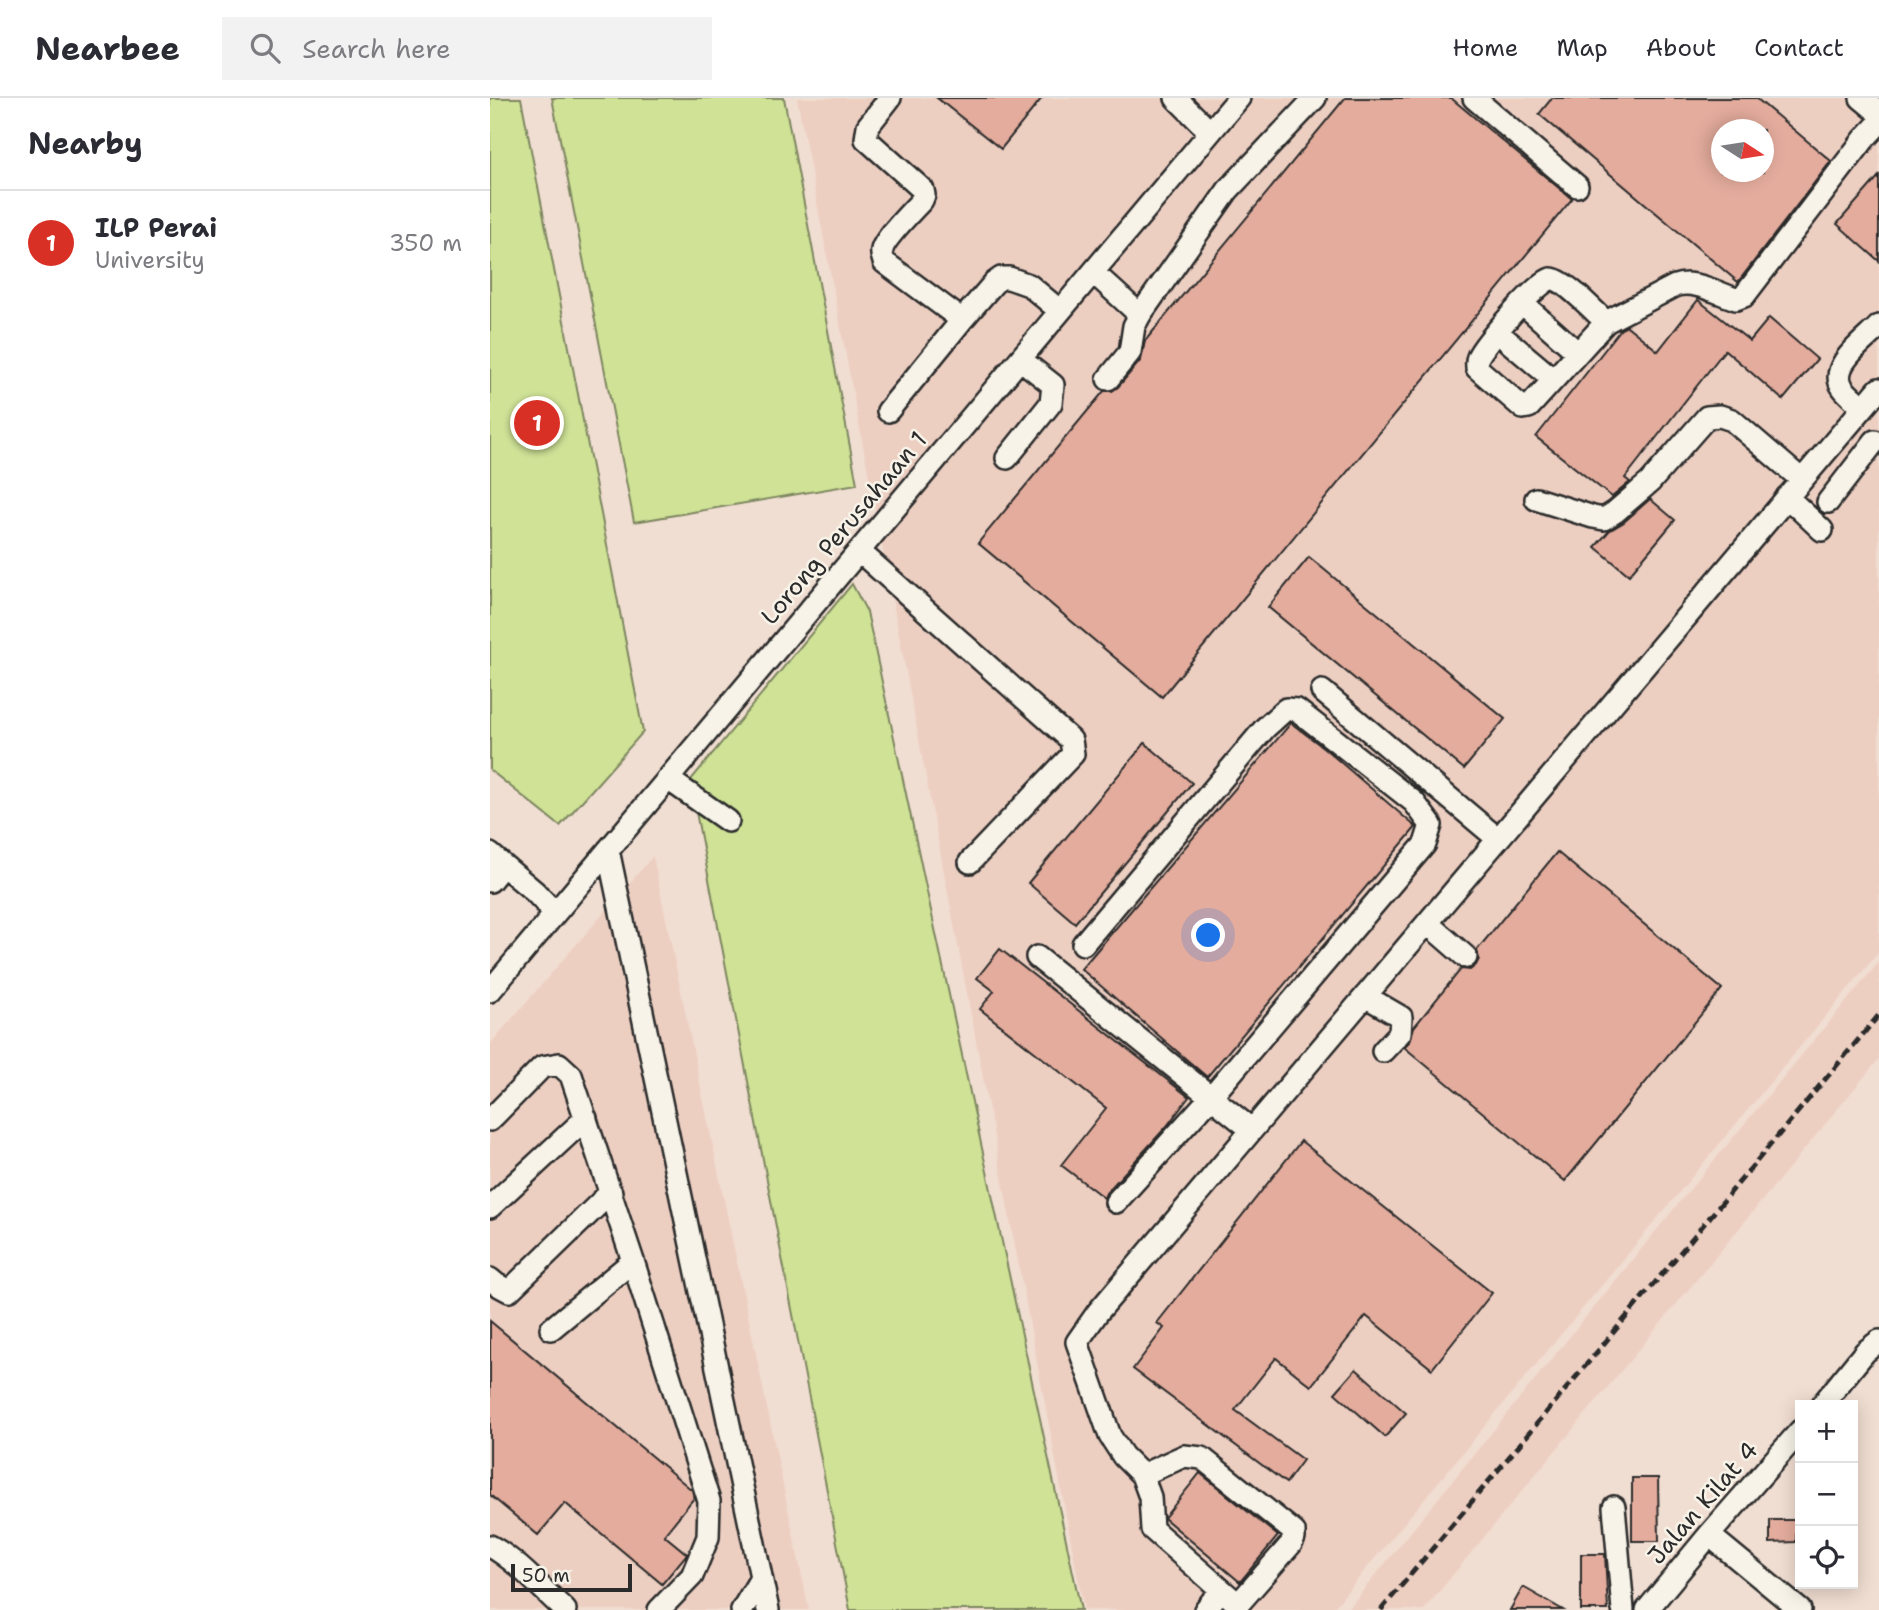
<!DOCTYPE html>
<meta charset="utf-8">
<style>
:root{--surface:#fff;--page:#f2f2f3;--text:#2b2b33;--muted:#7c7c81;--line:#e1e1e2;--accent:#d93025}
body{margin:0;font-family:"Shantell Sans",sans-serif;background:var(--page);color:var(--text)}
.controls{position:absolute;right:21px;bottom:21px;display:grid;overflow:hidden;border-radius:0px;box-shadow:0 4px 18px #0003}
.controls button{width:63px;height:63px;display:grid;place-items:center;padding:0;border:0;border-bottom:2px solid var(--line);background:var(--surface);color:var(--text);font:35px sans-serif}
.compass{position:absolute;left:1221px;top:21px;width:63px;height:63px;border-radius:50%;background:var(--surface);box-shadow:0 4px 18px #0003;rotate:102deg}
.scale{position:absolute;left:21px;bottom:18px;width:121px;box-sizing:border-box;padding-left:7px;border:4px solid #2b2b2b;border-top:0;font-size:19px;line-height:24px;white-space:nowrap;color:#2b2b2b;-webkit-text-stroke:5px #f7f3e8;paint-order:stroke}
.you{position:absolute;left:719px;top:838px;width:24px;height:24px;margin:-18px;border:5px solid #fff;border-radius:50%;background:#1a73e8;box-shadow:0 0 0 10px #1a73e833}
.badge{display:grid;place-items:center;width:46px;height:46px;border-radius:50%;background:var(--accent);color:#fff;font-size:23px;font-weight:700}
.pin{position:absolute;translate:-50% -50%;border:4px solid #fff;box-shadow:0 2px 7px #0006}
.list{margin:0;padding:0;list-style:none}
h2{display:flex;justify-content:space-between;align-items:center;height:91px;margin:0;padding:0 28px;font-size:30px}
h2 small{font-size:23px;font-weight:400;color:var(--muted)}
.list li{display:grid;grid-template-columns:46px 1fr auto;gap:21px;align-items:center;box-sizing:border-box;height:105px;padding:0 28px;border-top:2px solid var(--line)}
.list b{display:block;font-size:26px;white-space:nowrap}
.list p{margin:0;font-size:23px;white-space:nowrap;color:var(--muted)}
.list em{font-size:23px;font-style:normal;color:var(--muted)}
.icon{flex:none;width:38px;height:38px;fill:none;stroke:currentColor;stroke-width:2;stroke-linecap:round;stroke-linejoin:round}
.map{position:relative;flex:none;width:1389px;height:1512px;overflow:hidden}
header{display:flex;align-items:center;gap:42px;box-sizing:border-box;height:98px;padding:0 35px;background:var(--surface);border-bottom:2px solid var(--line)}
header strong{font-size:33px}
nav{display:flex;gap:38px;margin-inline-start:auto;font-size:24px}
.search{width:490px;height:63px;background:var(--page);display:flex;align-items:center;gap:18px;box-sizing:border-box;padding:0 24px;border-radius:0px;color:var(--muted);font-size:26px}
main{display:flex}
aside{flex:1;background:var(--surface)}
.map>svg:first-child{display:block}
</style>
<header>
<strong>Nearbee</strong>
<div class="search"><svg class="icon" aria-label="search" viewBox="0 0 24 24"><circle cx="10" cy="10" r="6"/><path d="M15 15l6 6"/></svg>Search here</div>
<nav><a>Home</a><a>Map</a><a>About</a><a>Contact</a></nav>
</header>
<main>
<aside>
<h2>Nearby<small></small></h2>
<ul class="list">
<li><span class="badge">1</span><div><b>ILP Perai</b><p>University</p></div><em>350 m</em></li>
</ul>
</aside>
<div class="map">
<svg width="1389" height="1512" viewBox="0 0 1389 1512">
<rect width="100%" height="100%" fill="#f1ded2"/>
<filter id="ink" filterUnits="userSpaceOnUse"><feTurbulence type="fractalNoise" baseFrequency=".0143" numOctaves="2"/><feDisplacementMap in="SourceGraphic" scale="14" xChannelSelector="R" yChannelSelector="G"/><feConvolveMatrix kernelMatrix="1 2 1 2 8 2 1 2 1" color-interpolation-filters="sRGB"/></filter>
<g filter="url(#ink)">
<!-- built -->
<path fill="#edcfc2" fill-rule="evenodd" d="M 307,0 L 1389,0 L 1389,854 L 842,1512 L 594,1512 ZM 1232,32 L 1274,32 L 1274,74 L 1232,74 Z
M 163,758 L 319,1512 L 0,1512 L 0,946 Z
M 1389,864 L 1389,961 L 934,1512 L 857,1512 L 1187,1107 Z"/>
<!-- green -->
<path fill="#cfe296" stroke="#7d8660" stroke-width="2" d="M 0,0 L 31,0 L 153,634 L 70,728 L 0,672 Z
M 62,0 L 294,0 L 367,386 L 144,424 Z
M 362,486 L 377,514 L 591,1512 L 360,1512 L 200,683 Z"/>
<!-- building -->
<path fill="#e4ac9d" stroke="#2b2b2b" stroke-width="2" fill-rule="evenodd" d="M 447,0 L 552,0 L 511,51 Z
M 855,0 L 961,0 L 1082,101 L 672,599 L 488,445 L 614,293 L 622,293 L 628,289 L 651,262 L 655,243 Z
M 1062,0 L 1266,0 L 1341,63 L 1248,184 L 1049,16 ZM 1231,32 L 1273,32 L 1273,74 L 1231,74 Z
M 1389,78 L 1389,163 L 1347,126 Z
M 1208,202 L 1260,243 L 1279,220 L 1327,261 L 1293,302 L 1235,252 L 1135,380 L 1140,384 L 1122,399 L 1046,339 L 1131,231 L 1137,228 L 1168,253 Z
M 1160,401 L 1185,422 L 1139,477 L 1105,449 L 1119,433 L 1134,424 Z
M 819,459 L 1015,621 L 974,671 L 778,509 Z
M 801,625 L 834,650 L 926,729 L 717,979 L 591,871 Z
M 655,645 L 702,685 L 585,825 L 538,785 Z
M 1067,754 L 1232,891 L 1075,1083 L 914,949 L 920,943 L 924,929 L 971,871 L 980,872 L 986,867 L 989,861 L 987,852 Z
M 510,851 L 699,999 L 677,1028 L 616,1095 L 614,1100 L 571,1067 L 616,1010 L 490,911 L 504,893 L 487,880 Z
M 811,1043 L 1002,1195 L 942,1271 L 876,1218 L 821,1288 L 786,1260 L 745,1312 L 813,1362 L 796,1385 L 643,1271 L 674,1230 L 667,1225 Z
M 0,1223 L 202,1392 L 204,1400 L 174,1437 L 197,1456 L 172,1486 L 75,1405 L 48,1437 L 0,1397 Z
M 866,1271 L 916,1315 L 895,1339 L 845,1295 Z
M 710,1375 L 788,1438 L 750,1484 L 674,1420 Z
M 1142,1380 L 1168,1380 L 1169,1443 L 1142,1443 Z
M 1280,1422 L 1306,1422 L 1306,1444 L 1280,1445 Z
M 1091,1456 L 1115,1456 L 1118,1512 L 1091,1512 Z
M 1033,1489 L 1073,1512 L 1020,1512 Z"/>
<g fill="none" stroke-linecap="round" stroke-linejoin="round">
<defs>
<path id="minor" d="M 400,0 L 378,28 L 376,41 L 433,92 L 434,97 L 432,102 C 423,112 394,141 392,152 C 391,157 393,159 394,164 L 472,222
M 686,0 L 720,34
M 984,0 L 1087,88
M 1371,0 L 1389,15
M 603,174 L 650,217 L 644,228 L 640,254 L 618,281
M 1032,205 L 1087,254
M 650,217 L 738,92 L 825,0
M 1116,224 C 1106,215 1073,180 1061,181 C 1049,182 994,246 988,259 C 986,263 987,266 987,270 L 1033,310 L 1039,309 L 1116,224 L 1185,188 C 1204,181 1227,195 1246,201 L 1254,198 L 1375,40 L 1389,25
M 1007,234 L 1063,281
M 1373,310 C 1367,303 1358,297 1353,290 C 1337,268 1376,242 1389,228
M 398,313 L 472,222 L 504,185 L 511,180 L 519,180 L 539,187 L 570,213
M 517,360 L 561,305 L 563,287 L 530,261
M 1297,399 L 1332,432
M 1046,401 L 1103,419 L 1114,421 L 1125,414 L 1160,384 L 1217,319 L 1230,318 L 1242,322 L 1312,382
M 1338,404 L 1385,343
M 369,453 L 581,642 L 583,656 L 480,764
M 832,593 L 1008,741
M 178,681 L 238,723
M 118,752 L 278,1512
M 0,756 L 45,794 L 65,815
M 0,783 L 13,767
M 937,825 L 976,859
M 593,846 L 775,630 L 796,611 L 807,612 L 924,704 L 941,727 L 935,746 L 721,999 L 626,1104
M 547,859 L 762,1032
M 0,893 L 749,0
M 875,898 L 911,919 L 910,935 L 893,953
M 0,1022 L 52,969 L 69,966 L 81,977 L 143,1163 L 61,1231
M 0,1109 L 96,1020
M 143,1163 L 219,1403 L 218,1439 L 202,1478 L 169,1512
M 0,1181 L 6,1186 L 19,1193 L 121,1094
M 1332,1307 L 1375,1254 L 1389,1243
M 652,1377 L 694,1358 L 712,1360 L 804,1434 L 804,1440 L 801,1446 L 751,1503 L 742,1501 L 662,1431 L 660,1399 L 652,1377 L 633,1358 L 620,1338 L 587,1244 L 608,1214 L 1389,291
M 1124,1409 L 1133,1512
M 1219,1437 L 1310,1512
M 0,1448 C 25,1461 53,1492 75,1512
M 252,1512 L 271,1480
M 715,1512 L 731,1492
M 1157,1512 L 1219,1437 L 1310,1333"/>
</defs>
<!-- minor casing -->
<use href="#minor" stroke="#2b2b2b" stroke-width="26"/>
<!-- minor -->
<use href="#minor" stroke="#f7f3e8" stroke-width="21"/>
<!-- rail -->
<path stroke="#2b2b2b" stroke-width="5" stroke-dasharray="10 5" stroke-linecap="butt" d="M 891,1512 L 1389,917"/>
</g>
</g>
<g text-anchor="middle" stroke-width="5" stroke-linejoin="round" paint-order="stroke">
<!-- street labels -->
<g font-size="24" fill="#2b2b2b" stroke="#f7f3e8">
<text transform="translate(354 430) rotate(-50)" y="8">Lorong Perusahaan 1</text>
<text transform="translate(1213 1405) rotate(-49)" y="8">Jalan Kilat 4</text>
</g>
</g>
</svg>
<div class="controls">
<button>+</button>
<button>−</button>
<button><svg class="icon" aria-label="locate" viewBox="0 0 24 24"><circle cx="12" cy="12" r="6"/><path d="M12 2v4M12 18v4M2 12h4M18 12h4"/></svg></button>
</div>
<svg class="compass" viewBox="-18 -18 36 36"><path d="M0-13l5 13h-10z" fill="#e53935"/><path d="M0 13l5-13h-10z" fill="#7c7c81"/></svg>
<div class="scale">50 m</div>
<div class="you"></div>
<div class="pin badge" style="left:47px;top:325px">1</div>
</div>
</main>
